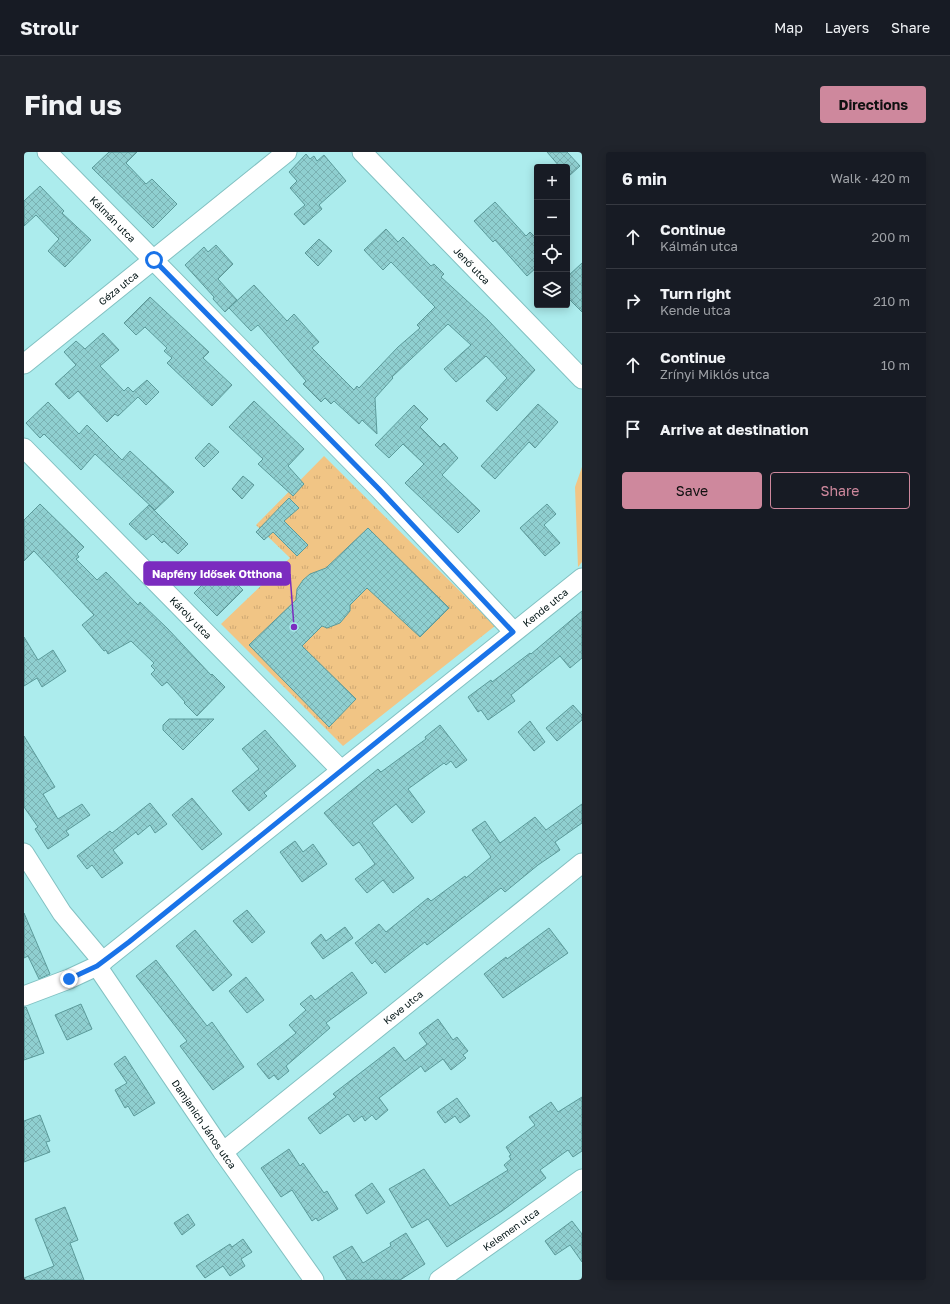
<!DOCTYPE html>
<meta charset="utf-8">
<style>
:root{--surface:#171b24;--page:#20242c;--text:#f1f3f6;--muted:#9ea1a6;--line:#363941;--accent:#ce889d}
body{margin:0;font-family:"Golos Text",sans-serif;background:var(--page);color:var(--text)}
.controls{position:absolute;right:12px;top:12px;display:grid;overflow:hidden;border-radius:4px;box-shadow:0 2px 10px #0003}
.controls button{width:36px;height:36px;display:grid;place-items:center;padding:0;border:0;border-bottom:1px solid var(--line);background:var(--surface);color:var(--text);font:20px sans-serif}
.stop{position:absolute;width:12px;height:12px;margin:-9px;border:3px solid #1a73e8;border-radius:50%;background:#fff}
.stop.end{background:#1a73e8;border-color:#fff;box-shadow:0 1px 4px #0008}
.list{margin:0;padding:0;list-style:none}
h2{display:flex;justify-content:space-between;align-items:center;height:52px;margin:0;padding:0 16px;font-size:17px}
h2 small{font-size:13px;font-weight:400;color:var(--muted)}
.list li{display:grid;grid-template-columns:26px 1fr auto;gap:12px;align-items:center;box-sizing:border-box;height:64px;padding:0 16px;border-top:1px solid var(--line)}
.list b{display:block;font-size:15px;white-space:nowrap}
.list p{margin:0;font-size:13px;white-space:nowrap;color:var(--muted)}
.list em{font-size:13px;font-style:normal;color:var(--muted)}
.actions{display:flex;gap:8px;padding:12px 16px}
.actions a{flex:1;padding:9px 0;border:1px solid var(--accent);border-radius:4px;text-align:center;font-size:14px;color:var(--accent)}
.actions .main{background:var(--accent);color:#111}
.icon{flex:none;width:22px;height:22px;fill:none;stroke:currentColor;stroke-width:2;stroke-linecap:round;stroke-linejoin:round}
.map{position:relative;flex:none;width:558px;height:1128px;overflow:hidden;border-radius:4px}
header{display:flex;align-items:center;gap:24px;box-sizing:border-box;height:56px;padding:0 20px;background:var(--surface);border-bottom:1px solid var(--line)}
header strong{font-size:19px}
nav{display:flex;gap:22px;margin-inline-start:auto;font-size:14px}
.intro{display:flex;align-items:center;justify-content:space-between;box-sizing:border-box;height:96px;padding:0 24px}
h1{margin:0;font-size:28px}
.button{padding:10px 18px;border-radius:4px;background:var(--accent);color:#111;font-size:14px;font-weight:700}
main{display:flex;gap:24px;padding:0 24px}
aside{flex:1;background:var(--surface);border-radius:4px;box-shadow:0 2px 10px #0003}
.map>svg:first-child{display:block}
</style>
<header>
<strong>Strollr</strong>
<nav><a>Map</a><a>Layers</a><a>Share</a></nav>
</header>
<div class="intro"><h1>Find us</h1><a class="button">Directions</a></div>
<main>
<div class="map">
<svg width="558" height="1128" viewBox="0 0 558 1128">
<defs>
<pattern id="park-tufts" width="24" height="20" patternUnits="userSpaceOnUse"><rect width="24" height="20" fill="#f1c585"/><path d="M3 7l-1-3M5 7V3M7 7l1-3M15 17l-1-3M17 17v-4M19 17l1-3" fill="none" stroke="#cda872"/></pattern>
<pattern id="building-cross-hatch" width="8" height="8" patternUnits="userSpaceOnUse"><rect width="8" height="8" fill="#8fcfd0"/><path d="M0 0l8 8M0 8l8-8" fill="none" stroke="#7ab1b2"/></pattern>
</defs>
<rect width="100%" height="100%" fill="#aceced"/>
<!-- grass -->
<path fill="#f1c585" d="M 558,315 L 558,410 L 554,415 L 551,335 Z"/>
<!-- park -->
<path fill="url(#park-tufts)" d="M 300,304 L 471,474 L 319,594 L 197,472 L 266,406 L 232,373 Z"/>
<!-- building -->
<path fill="url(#building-cross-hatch)" stroke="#5b9a9a" d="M 85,0 L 113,0 L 102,11 L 122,32 L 128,27 L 153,52 L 129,76 L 68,16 Z
M 523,0 L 543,0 L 556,14 L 545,24 L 543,15 L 536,15 Z
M 282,2 L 286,7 L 290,4 L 293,9 L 300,3 L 322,29 L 295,53 L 298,57 L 280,73 L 270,62 L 281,53 L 266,36 L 273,29 L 265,20 Z
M 16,34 L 40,59 L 38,61 L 67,88 L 41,115 L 24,99 L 35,87 L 12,63 L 0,74 L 0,49 Z
M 471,50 L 502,84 L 506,80 L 513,87 L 513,115 L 503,124 L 471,88 L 469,90 L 450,69 Z
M 362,77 L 374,90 L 379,85 L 407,114 L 410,112 L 420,122 L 417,125 L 464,168 L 511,218 L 473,259 L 462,249 L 483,226 L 462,204 L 432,230 L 420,217 L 447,193 L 424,172 L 368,225 L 369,226 L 351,246 L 353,282 L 338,268 L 335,272 L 310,249 L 307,252 L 301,246 L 297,250 L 279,232 L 282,229 L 234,173 L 227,179 L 205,156 L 230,133 L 263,169 L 270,162 L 295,190 L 288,196 L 330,238 L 333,234 L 335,236 L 374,195 L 396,176 L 393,173 L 411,155 L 367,110 L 359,118 L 340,98 Z
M 295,87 L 308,99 L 294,114 L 281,101 Z
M 192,93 L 209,112 L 194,127 L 213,148 L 201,160 L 189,147 L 190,145 L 161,113 L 180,95 L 184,100 Z
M 558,111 L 558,160 L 543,145 L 543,125 Z
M 126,145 L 185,200 L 179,206 L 208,233 L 188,254 L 143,211 L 148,206 L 140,199 L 143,196 L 121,175 L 112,183 L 100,171 Z
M 79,181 L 95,198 L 76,214 L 100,239 L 104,235 L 109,240 L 123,228 L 135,240 L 122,253 L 114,245 L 94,264 L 91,262 L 83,270 L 54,239 L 45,247 L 31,232 L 52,213 L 40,200 L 52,189 L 61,197 Z
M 230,249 L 280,297 L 264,314 L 280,332 L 269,344 L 234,312 L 239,307 L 205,275 Z
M 24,250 L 55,282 L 63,273 L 98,308 L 106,299 L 150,340 L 131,358 L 71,302 L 57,318 L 20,282 L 16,286 L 2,271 Z
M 514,252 L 534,270 L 511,296 L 505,290 L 471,327 L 457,314 Z
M 390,253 L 404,267 L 396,275 L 416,295 L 420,291 L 434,306 L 418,323 L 456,359 L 434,381 L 381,331 L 400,312 L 379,292 L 365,306 L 351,293 Z
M 185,291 L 195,300 L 180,315 L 171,306 Z
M 219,324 L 230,333 L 218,347 L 208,337 Z
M 265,346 L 275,356 L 260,369 L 284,393 L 273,404 L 249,380 L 240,388 L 232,380 Z
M 16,352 L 60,395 L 53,402 L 55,405 L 52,407 L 73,428 L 82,420 L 114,453 L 116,450 L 144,477 L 187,523 L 188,522 L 201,535 L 173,564 L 160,551 L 161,550 L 143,530 L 138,534 L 127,522 L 131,518 L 127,514 L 130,511 L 107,489 L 84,502 L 82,498 L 80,499 L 58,473 L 70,463 L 10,399 L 0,409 L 0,368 Z
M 523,352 L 532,362 L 520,373 L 536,391 L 521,404 L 496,376 Z
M 125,353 L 164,392 L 154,402 L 140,389 L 138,391 L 129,382 L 122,388 L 105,372 Z
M 344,376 L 425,456 L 396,485 L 343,436 L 326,453 L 326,459 L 316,471 L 303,476 L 298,474 L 278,494 L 332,547 L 305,575 L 225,493 L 272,448 L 273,437 L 279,428 L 286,422 L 302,416 Z
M 192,419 L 205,432 L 209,428 L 219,438 L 193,464 L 170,441 Z
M 558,459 L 558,506 L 546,516 L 536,504 L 487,543 L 491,549 L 464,568 L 457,558 L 454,560 L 444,545 L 467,528 L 468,530 L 506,501 L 507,502 Z
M 0,485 L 14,508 L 29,498 L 42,519 L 18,535 L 13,526 L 0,534 Z
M 549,553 L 558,563 L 558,568 L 533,589 L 522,576 Z
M 145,567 L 190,567 L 159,598 L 139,578 L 139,573 Z
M 506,569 L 521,590 L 510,599 L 494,580 Z
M 416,573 L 443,608 L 432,616 L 427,609 L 422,613 L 420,611 L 384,637 L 401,660 L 388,671 L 372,652 L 348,671 L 390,726 L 369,741 L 359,728 L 343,741 L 331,727 L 351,712 L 335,690 L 329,694 L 300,661 L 354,617 L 357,620 L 402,587 L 401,585 Z
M 241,578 L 272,614 L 240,641 L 243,644 L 225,659 L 208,639 L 235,617 L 218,597 Z
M 0,584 L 31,635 L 19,642 L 34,667 L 58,652 L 66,663 L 42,679 L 45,683 L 24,697 L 11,677 L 14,675 L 0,655 Z
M 168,646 L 198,682 L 178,698 L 148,663 Z
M 126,651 L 143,672 L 131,681 L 126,673 L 114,683 L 112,680 L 89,698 L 99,711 L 78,726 L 68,713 L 63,717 L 53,704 L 86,679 L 88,681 Z
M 558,652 L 558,671 L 531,690 L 536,698 L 514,713 L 481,740 L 477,736 L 403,793 L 401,790 L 361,821 L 351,809 L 348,812 L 331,791 L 355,772 L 362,780 L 404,746 L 407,749 L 441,724 L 442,726 L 467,705 L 448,678 L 461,669 L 476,691 L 511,665 L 522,678 Z
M 271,689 L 279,700 L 289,692 L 303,712 L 278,730 L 256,700 Z
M 223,758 L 241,780 L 228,791 L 209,769 Z
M 0,761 L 26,822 L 15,827 L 4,804 L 0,806 Z
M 321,775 L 329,786 L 299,807 L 287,791 L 297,782 L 302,789 Z
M 525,776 L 544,801 L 479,846 L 460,822 L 482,805 L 483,807 Z
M 171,778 L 208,823 L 189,839 L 152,794 Z
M 132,808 L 183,874 L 188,870 L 220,915 L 189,938 L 156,894 L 163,889 L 112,824 Z
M 328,820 L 343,841 L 302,871 L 306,876 L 262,914 L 265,919 L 254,928 L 250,923 L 245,927 L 233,912 L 272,881 L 265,873 L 282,858 L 276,852 L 287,843 L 291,848 Z
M 222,825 L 240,848 L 223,861 L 205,839 Z
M 57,852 L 68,877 L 43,888 L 31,863 Z
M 0,855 L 2,855 L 20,901 L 0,908 Z
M 414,867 L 429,888 L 433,885 L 444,899 L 439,903 L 442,906 L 427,918 L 419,907 L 401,920 L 397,914 L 355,946 L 364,958 L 352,968 L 348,963 L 341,969 L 338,964 L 330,970 L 324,962 L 296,982 L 284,966 L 312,945 L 309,942 L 370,895 L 381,909 L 403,892 L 395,881 Z
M 101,904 L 131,951 L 110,964 L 104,954 L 101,956 L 91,938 L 103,931 L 90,912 Z
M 558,945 L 558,999 L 549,1005 L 544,998 L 516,1018 L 522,1026 L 478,1059 L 423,1095 L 404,1067 L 388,1076 L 365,1037 L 400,1017 L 426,1054 L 484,1018 L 480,1013 L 487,1007 L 485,1004 L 487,1003 L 482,995 L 511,973 L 505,965 L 527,950 L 534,960 Z
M 433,946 L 446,964 L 436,971 L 431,964 L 421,971 L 413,960 Z
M 16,963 L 26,989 L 22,990 L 26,1000 L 0,1010 L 0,969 Z
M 265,997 L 276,1014 L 279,1011 L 300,1041 L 303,1039 L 314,1057 L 294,1069 L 292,1066 L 288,1069 L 268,1038 L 257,1045 L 237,1016 Z
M 348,1031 L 361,1050 L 343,1062 L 331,1043 Z
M 41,1055 L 54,1088 L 46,1091 L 60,1128 L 0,1128 L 0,1126 L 30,1114 L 11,1067 Z
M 164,1062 L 171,1073 L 158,1083 L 150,1071 Z
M 548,1069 L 558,1082 L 558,1110 L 546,1093 L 531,1103 L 521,1089 Z
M 382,1081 L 401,1112 L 376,1128 L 323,1128 L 309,1105 L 328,1094 L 339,1111 L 367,1094 L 366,1091 Z
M 219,1087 L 228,1100 L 217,1107 L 221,1114 L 206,1124 L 199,1114 L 181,1126 L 172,1114 L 206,1092 L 208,1095 Z"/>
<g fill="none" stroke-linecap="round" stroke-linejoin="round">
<defs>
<g id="street">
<path id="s1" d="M 23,0 L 355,337 L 489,479"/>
<path id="s2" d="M 338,0 L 558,227"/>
<path id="s3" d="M 0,212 L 263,0"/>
<path id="s4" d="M 0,296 L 317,618"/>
<path d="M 0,701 L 38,761 L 79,810"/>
<path id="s5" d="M 73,814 L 199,1000 L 290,1128"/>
<path id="s6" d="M 0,844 L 45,827 L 73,814 L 558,426"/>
<path id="s7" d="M 199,1000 L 558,711"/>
<path id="s8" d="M 415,1128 L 558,1027"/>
</g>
</defs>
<!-- street casing -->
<use href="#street" stroke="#82c1c2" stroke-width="21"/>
<!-- street -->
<use href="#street" stroke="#fff" stroke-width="19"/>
</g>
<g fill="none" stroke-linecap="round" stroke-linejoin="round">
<!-- route -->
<path stroke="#1a73e8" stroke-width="5" d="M 45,827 L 73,814 L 105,790 L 489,480 L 355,337 L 130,108"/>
</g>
<g text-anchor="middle" stroke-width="3" stroke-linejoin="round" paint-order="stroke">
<!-- street labels -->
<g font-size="10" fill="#001314" stroke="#aceced">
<text dy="4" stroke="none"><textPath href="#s1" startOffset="94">Kálmán utca</textPath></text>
<text dy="4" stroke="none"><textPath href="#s2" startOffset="158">Jenő utca</textPath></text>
<text dy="4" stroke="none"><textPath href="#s3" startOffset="121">Géza utca</textPath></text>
<text dy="4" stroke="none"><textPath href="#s6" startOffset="653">Kende utca</textPath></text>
<text dy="4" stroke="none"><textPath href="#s4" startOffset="238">Károly utca</textPath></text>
<text dy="4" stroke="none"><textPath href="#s7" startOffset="231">Keve utca</textPath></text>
<text dy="4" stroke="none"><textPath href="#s5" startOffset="191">Damjanich János utca</textPath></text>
<text dy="4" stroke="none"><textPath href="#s8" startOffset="88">Kelemen utca</textPath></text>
</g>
</g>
<!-- callouts -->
<path fill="none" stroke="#7b2cbf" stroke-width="1.5" d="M270 475L266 422"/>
<circle fill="#7b2cbf" stroke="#aceced" stroke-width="1.5" cx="270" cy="475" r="4"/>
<rect fill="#7b2cbf" stroke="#7b2cbf" stroke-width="1.5" x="120" y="410" width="146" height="23" rx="4"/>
<g font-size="11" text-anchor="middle" font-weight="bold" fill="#fff">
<text x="193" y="426">Napfény Idősek Otthona</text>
</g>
</svg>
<div class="controls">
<button>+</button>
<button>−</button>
<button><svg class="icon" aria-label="locate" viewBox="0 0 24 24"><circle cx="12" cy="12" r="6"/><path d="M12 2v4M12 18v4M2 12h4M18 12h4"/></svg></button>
<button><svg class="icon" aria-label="layers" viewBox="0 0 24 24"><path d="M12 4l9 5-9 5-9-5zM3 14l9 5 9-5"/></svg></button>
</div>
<div class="stop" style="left:130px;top:108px"></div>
<div class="stop end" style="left:45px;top:827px"></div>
</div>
<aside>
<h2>6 min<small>Walk · 420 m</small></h2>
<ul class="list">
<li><svg class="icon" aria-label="ahead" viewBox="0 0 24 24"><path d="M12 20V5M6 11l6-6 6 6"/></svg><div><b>Continue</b><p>Kálmán utca</p></div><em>200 m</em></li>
<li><svg class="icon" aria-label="right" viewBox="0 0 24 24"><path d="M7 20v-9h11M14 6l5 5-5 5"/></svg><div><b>Turn right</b><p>Kende utca</p></div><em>210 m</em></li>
<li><svg class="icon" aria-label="ahead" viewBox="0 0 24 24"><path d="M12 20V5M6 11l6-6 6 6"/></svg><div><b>Continue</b><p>Zrínyi Miklós utca</p></div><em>10 m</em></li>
<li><svg class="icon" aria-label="arrive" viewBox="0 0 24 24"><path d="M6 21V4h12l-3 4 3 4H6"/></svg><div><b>Arrive at destination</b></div></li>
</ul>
<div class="actions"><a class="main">Save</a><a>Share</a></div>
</aside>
</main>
